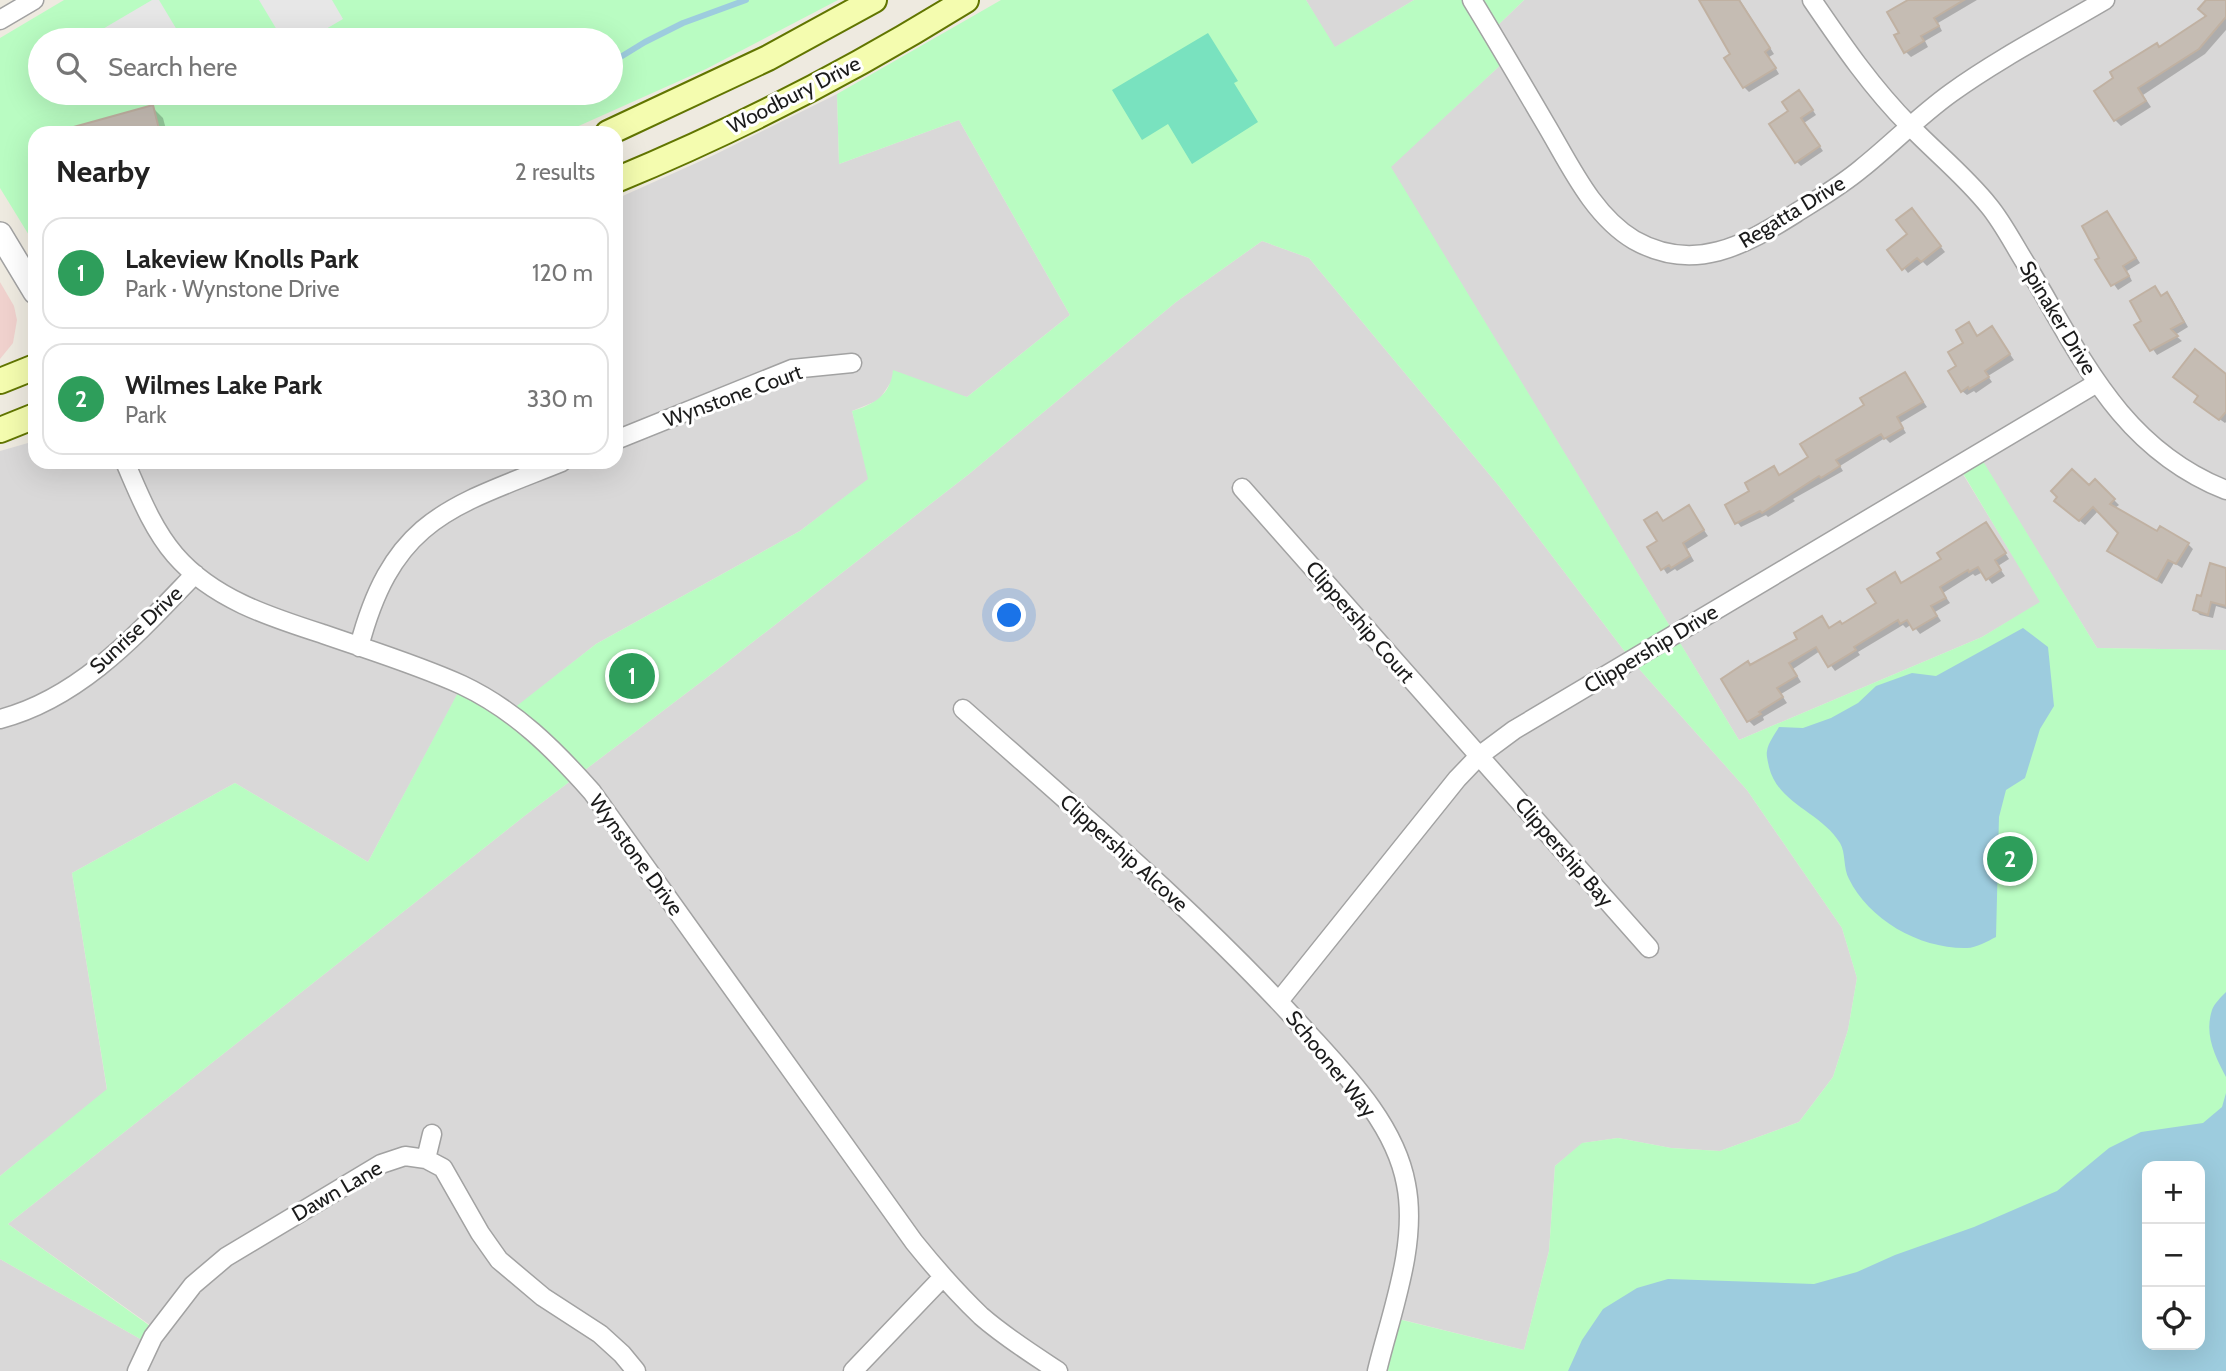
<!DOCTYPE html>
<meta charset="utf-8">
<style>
:root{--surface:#fff;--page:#f6f6f6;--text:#222;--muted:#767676;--line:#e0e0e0;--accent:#0b8043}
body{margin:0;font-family:Cabin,sans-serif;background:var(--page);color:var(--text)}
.controls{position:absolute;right:21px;bottom:21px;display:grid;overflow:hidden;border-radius:14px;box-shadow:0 7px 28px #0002}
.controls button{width:63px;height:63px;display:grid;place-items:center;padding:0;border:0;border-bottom:2px solid var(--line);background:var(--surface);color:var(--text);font:35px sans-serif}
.you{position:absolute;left:1010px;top:616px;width:24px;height:24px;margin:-18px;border:5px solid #fff;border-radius:50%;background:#1a73e8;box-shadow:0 0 0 10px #1a73e833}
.badge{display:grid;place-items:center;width:46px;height:46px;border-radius:50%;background:var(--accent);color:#fff;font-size:23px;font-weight:700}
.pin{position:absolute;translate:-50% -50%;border:4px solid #fff;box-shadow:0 2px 7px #0006}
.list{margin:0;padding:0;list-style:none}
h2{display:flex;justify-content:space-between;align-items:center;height:91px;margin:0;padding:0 28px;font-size:30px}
h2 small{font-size:23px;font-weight:400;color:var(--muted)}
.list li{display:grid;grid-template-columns:46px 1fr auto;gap:21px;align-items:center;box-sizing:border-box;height:112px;margin:0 14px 14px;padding:0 14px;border:2px solid var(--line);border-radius:21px}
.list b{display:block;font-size:26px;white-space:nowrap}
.list p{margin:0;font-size:23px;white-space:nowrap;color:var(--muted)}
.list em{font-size:23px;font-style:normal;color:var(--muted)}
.icon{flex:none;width:38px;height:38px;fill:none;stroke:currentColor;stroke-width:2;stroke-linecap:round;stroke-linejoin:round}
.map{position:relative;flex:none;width:2226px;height:1371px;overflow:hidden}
.search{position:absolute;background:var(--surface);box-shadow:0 7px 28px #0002;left:28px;top:28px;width:595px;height:77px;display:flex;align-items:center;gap:18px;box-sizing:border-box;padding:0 24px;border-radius:38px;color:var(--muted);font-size:26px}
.panel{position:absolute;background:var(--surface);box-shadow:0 7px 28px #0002;left:28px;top:126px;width:595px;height:343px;border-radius:21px}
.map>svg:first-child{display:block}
</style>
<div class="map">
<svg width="2226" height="1371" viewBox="0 0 2226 1371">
<rect width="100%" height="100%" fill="#eeeae0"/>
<!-- residential -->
<path fill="#d9d8d8" d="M 1306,0 L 1414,0 L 1334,48 Z
M 1524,0 L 2226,0 L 2226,650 L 2097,648 L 1977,453 L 1958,466 L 2041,602 L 1982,637 L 1739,740 L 1390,167 L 1507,59 L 1491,32 Z
M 837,94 L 839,164 L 959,120 L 1070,315 L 967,397 L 893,379 L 879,400 L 852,411 L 869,479 L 800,531 L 596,644 L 509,713 L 462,686 L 368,862 L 235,783 L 72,873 L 107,1090 L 0,1176 L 0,451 L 35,441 L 35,462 L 616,462 L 616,199 L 714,155 Z
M 1262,241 L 1309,258 L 1499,486 L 1632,661 L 1747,790 L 1842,928 L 1857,978 L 1848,1030 L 1833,1077 L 1799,1122 L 1720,1151 L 1671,1148 L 1618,1138 L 1583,1143 L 1555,1166 L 1549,1251 L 1524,1350 L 1391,1317 L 1377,1371 L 0,1371 L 0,1259 L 149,1344 L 157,1330 L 8,1224 L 527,814 L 722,666 L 969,474 L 1176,302 Z"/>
<!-- commercial -->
<path fill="#f0d1cd" d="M 0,282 L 14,306 L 17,320 L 13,343 L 0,359 Z"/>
<!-- park -->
<path fill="#b9fcc2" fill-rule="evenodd" d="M 64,0 L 838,0 L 706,69 L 563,133 L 35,133 L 35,245 L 0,188 L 0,38 ZM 40,40 L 611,40 L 611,93 L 40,93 Z
M 1001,0 L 1306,0 L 1335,47 L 1414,0 L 1524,0 L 1491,32 L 1507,59 L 1391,167 L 1739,740 L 1982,637 L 2040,602 L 1958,465 L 1978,453 L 2097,648 L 2226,650 L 2226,1371 L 1377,1371 L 1390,1317 L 1524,1350 L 1549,1251 L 1555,1166 L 1582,1143 L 1618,1138 L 1671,1148 L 1720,1151 L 1799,1122 L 1833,1077 L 1848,1030 L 1857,978 L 1842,928 L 1747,790 L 1632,661 L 1499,486 L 1309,258 L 1262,241 L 1176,302 L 969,474 L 722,666 L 527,814 L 8,1224 L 157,1331 L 149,1344 L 0,1259 L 0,1176 L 107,1089 L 72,873 L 235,783 L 368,862 L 462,685 L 509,712 L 596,644 L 800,531 L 868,479 L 852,411 C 873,405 891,395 893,370 L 967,397 L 1070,315 L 959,120 L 839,164 L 837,94 ZM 2147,1166 L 2200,1166 L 2200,1345 L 2147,1345 Z"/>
<!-- pitch -->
<path fill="#79e2bf" d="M 1208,33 L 1238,81 L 1234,83 L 1258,122 L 1192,164 L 1168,124 L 1142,140 L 1112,90 Z"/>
<!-- parking -->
<path fill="#e7e7e7" d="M 152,0 L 159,0 L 183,40 L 84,40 Z
M 259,0 L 332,0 L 343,19 L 307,40 L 283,40 Z"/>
<!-- water -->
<path fill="#9dccde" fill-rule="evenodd" d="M 2023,628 L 2048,647 L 2054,706 L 2040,729 L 2025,778 L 2006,790 L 1999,817 L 1996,937 C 1988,941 1976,948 1967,948 C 1920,949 1869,920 1849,879 C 1843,868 1846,853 1840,843 C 1821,812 1778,804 1769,767 C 1768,762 1766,755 1767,751 C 1768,743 1775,734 1779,727 L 1803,728 L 1831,718 L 1858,703 L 1876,686 L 1912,673 L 1936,676 Z
M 2226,992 L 2226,1077 C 2215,1056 2204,1035 2212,1010 C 2214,1004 2221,997 2226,992 Z
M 2226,1093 L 2226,1371 L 1568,1371 L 1582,1340 L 1603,1309 L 1637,1288 L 1668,1279 L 1814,1284 L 1857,1272 L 1895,1255 L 1974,1227 L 2057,1191 L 2109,1148 L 2141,1132 L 2203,1123 L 2222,1107 ZM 2200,1166 L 2200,1345 L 2147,1345 L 2147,1166 Z"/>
<!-- shadow -->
<path fill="#0003" d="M 1701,0 L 1740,0 L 1774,54 L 1769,57 L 1779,74 L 1749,92 L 1744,87 L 1732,54 Z
M 1911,0 L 1977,0 L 1938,23 L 1942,31 L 1925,41 L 1928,47 L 1911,57 L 1906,52 L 1901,33 Z
M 2208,0 L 2226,0 L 2226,30 L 2205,54 L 2143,95 L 2151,107 L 2121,126 L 2115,120 L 2160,48 L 2208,17 Z
M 1804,97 L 1816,115 L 1804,123 L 1823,151 L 1801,166 L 1796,161 L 1791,111 Z
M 152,107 L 163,118 L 167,133 L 63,133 Z
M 2107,213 L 2140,263 L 2127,271 L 2132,281 L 2118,290 L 2097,261 L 2101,259 Z
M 1916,215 L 1945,252 L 1927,266 L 1923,262 L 1908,273 L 1904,268 L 1910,234 Z
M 2155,289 L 2162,297 L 2167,294 L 2172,299 L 2188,327 L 2175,335 L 2182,341 L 2157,355 L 2136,325 L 2143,322 Z
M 1969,324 L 1978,337 L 1992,328 L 2014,360 L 1988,376 L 1992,382 L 1976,393 L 1974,391 L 1967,395 L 1962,391 L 1959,366 Z
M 1905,374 L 1927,407 L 1900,423 L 1906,433 L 1890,443 L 1885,438 L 1840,466 L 1843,471 L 1793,499 L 1795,501 L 1768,517 L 1766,515 L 1741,527 L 1737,522 L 1751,492 L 1773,468 L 1780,477 L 1810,458 L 1866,405 Z
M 2226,376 L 2226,422 L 2225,423 L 2201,406 Z
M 2095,481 L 2119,505 L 2115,508 L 2158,533 L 2188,544 L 2193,549 L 2182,568 L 2174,563 L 2162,584 L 2110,551 L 2120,532 L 2099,510 L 2085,525 L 2061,505 L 2089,488 Z
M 1689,508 L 1708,536 L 1687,549 L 1694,561 L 1677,571 L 1675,569 L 1667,574 L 1650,548 L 1659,542 L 1657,514 L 1664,523 Z
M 1986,524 L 2009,559 L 1998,566 L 2005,576 L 1992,584 L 1983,572 L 1975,576 L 1973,574 L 1943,593 L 1950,603 L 1935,612 L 1941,621 L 1920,634 L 1912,624 L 1906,628 L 1903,625 L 1858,652 L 1860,655 L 1835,671 L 1820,651 L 1793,669 L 1801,682 L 1781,694 L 1787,703 L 1763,717 L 1764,720 L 1754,726 L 1749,721 L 1723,679 L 1800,639 L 1822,618 L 1831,629 L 1842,626 L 1878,604 L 1895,575 L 1902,584 L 1943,560 Z
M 2226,570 L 2226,609 L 2216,606 L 2213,618 L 2200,615 L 2195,610 Z"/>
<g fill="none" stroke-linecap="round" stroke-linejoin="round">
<!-- stream -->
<path stroke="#9dccde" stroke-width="6" d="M 614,61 L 645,42 L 683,23 L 746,0"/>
</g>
<!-- building -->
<path fill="#c5bcb3" stroke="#c0b1a2" stroke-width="2" d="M 1699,0 L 1739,0 L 1770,48 L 1765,52 L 1776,68 L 1743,88 L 1724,58 L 1730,54 Z
M 1908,0 L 1964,0 L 1934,18 L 1939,26 L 1921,36 L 1924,41 L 1904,53 L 1894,35 L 1899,33 L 1887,12 Z
M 2206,0 L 2226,0 L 2226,17 L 2199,49 L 2138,88 L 2146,101 L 2114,121 L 2094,91 L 2113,78 L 2110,72 L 2157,43 L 2159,47 L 2206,16 L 2198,9 Z
M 1799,90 L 1813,110 L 1801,118 L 1820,146 L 1795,163 L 1769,124 L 1788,111 L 1782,102 Z
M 153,105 L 160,133 L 71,133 L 70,128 Z
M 1912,208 L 1941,246 L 1921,262 L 1917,258 L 1902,270 L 1887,250 L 1907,234 L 1896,220 Z
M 2107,211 L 2136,258 L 2123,266 L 2129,276 L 2111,286 L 2095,260 L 2099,258 L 2082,226 Z
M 2155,286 L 2161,296 L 2167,292 L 2184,322 L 2171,329 L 2178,336 L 2150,351 L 2134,325 L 2141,321 L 2130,301 Z
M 1969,322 L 1977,336 L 1992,326 L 2010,354 L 1985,371 L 1989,377 L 1969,389 L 1968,387 L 1961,392 L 1948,371 L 1956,366 L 1948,352 L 1963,343 L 1956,330 Z
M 2195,349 L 2226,374 L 2226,412 L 2219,420 L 2194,402 L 2198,396 L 2173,377 Z
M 1905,372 L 1923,402 L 1897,417 L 1903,428 L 1884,439 L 1881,434 L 1836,460 L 1840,466 L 1821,478 L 1819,476 L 1762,513 L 1760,511 L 1735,524 L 1725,505 L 1749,491 L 1745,483 L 1774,466 L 1779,475 L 1808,457 L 1800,444 L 1864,405 L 1860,398 Z
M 2072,469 L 2089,485 L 2095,479 L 2115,499 L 2110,504 L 2157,531 L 2160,526 L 2189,543 L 2176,564 L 2168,560 L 2157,580 L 2107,551 L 2118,533 L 2093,507 L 2079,521 L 2054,501 L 2057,497 L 2051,491 Z
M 1689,505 L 1704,530 L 1683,543 L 1690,556 L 1671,568 L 1669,565 L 1661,570 L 1647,547 L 1657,541 L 1644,520 L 1657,512 L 1663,521 Z
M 1986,522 L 2006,553 L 1995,560 L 2001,570 L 1986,580 L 1978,567 L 1969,572 L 1968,570 L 1940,587 L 1946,598 L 1931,606 L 1937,616 L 1913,630 L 1907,620 L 1900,624 L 1898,620 L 1854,647 L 1856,650 L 1828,667 L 1816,647 L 1789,663 L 1797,676 L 1777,688 L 1783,697 L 1759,712 L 1761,714 L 1747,722 L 1721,679 L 1748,661 L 1750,665 L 1797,639 L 1794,633 L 1822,616 L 1829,628 L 1840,621 L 1842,624 L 1876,603 L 1867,589 L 1895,572 L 1901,583 L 1941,559 L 1937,553 Z
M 2210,563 L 2226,568 L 2226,606 L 2211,602 L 2208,615 L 2193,610 L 2197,595 L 2201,596 Z"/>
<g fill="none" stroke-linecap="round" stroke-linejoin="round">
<defs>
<path id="minor" d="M 1472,0 C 1497,41 1521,82 1545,123 C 1569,163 1592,215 1634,240 C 1694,274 1745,245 1796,213 C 1818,199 1842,185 1862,168 C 1892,144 1919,116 1951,93 C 1998,59 2054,30 2105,0
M 1812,0 C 1842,44 1872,88 1910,126 C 1936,153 1965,176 1989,206 C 2003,223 2014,245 2026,264 C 2081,356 2120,448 2226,490
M 0,20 L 34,0
M 616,440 L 792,369 L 852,363
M 125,462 C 139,494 152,528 175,555 C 213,599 270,617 323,634 C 369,650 418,665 462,685 C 515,710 554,749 592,792 L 914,1242 C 935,1268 957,1293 981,1316 C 1005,1337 1032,1354 1058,1371
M 1242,488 L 1649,948
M 359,647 C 393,518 450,507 562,462
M 963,709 C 1080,813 1201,915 1306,1031 C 1346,1075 1395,1124 1406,1184 C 1418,1244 1391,1313 1377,1371
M 0,719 C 81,698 139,632 195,574
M 1279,1001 L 1457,779 L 1479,756 L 1514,730 L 2097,383
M 426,1159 L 432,1134
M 137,1371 L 153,1337 L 193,1285 L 226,1257 L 381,1164 L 405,1156 L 426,1159 L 443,1168 L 480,1233 L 499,1260 L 543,1297 L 600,1334 L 622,1354 L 636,1371
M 853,1371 L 943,1277"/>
<path id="tertiary" d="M 0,234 L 35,292"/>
<path id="secondary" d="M 608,133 L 768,58 L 874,0
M 616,180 C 737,130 855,69 966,0
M 0,381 L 35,367
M 0,430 L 35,416"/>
</defs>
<!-- minor casing -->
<use href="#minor" stroke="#a2a2a2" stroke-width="21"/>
<!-- tertiary casing -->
<use href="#tertiary" stroke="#a2a2a2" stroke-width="26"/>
<!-- secondary casing -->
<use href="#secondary" stroke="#617500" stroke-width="28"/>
<!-- minor -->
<use href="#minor" stroke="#fff" stroke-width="18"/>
<!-- tertiary -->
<use href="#tertiary" stroke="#fff" stroke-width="23"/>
<!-- secondary -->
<use href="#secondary" stroke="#f4fcaf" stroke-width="24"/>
</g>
<g text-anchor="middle" stroke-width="6" stroke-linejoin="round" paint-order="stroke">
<!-- street labels -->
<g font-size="21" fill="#1b1b1b" stroke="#fff">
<text transform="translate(794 95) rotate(-27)" y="7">Woodbury Drive</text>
<text transform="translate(1792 212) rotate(-31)" y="7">Regatta Drive</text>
<text transform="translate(2058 318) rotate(59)" y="7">Spinaker Drive</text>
<text transform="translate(733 396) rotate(-20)" y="7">Wynstone Court</text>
<text transform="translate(1360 622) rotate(49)" y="7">Clippership Court</text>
<text transform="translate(136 630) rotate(-43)" y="7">Sunrise Drive</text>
<text transform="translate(1651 649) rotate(-31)" y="7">Clippership Drive</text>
<text transform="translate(1564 852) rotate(49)" y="7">Clippership Bay</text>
<text transform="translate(1124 853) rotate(42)" y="7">Clippership Alcove</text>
<text transform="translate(636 855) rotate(54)" y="7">Wynstone Drive</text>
<text transform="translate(1331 1064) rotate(51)" y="7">Schooner Way</text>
<text transform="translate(337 1191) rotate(-30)" y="7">Dawn Lane</text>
</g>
</g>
</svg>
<div class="controls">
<button>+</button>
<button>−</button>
<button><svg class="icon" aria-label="locate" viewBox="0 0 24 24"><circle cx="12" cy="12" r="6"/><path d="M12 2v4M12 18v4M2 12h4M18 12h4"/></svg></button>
</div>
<div class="you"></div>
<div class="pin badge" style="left:632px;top:676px;background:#2e9e5b">1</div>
<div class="pin badge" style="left:2010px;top:859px;background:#2e9e5b">2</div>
<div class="search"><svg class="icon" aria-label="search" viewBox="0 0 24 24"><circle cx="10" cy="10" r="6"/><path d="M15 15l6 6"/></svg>Search here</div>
<section class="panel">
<h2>Nearby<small>2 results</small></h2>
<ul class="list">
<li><span class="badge" style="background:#2e9e5b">1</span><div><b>Lakeview Knolls Park</b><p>Park · Wynstone Drive</p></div><em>120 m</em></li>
<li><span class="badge" style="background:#2e9e5b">2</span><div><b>Wilmes Lake Park</b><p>Park</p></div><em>330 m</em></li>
</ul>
</section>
</div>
